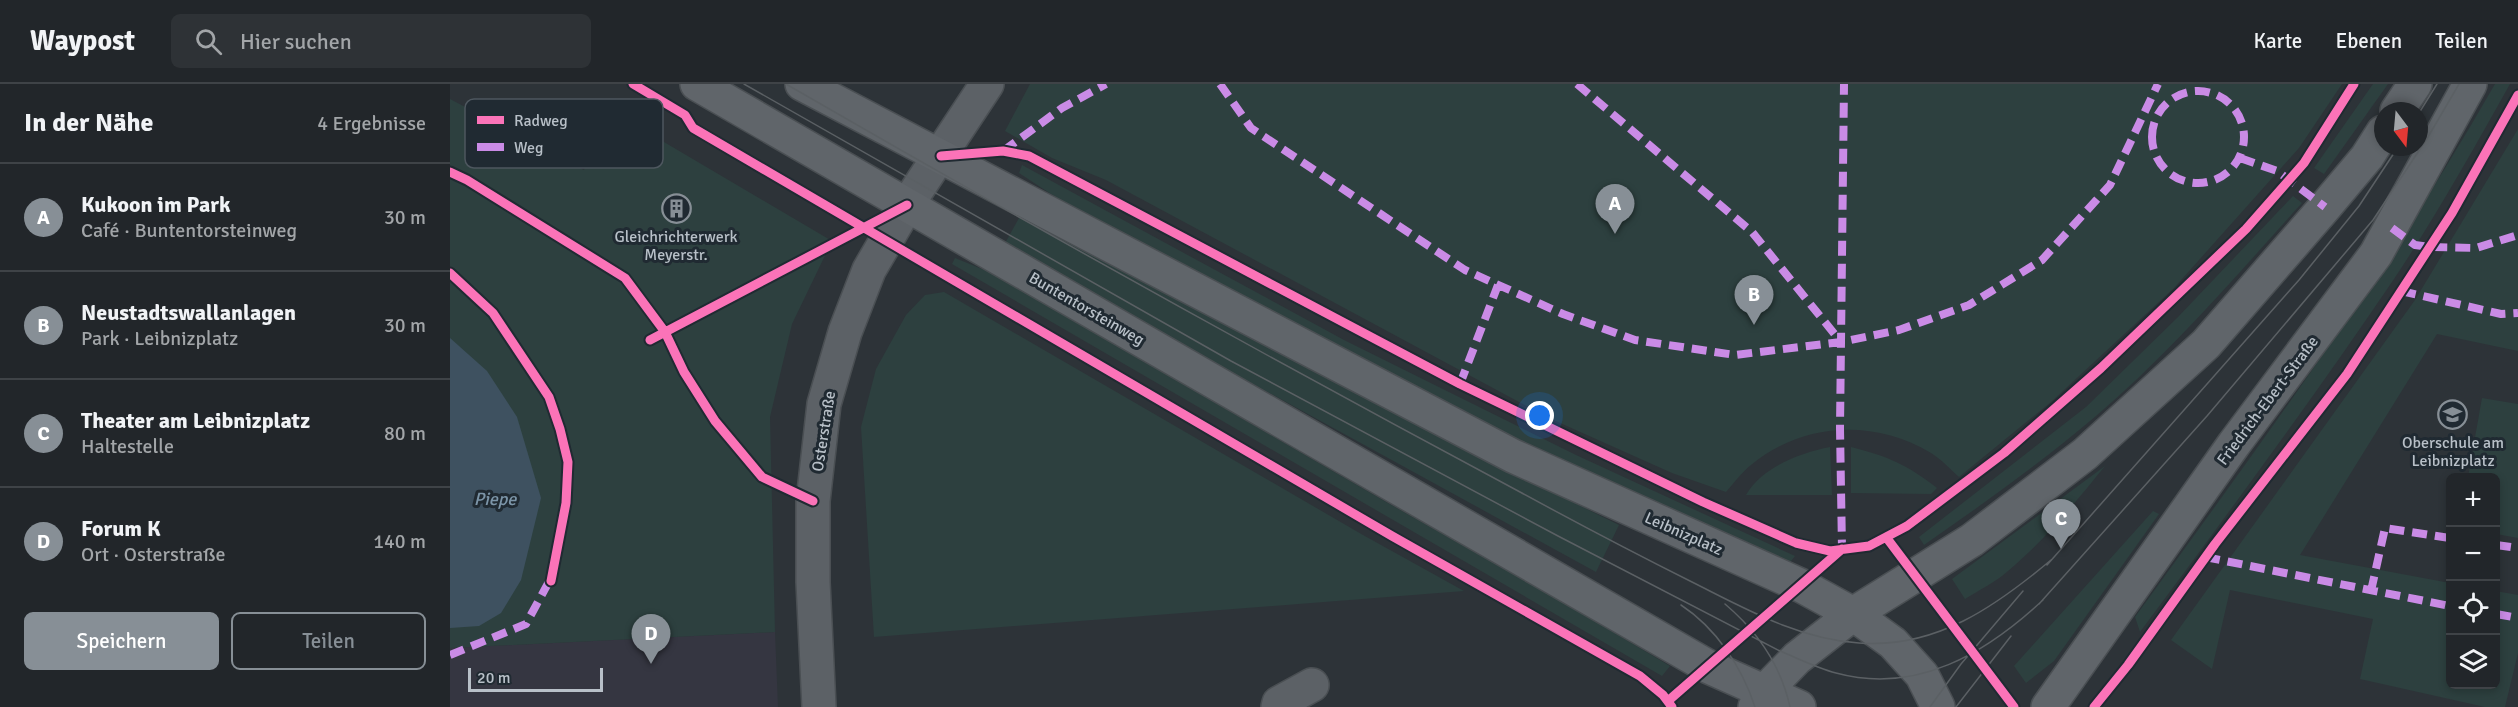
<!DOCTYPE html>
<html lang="de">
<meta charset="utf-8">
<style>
:root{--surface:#22262a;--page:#2e3236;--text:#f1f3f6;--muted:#a2a5a8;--line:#3f4347;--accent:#878f96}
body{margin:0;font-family:Signika,sans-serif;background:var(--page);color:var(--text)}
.controls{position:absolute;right:18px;bottom:18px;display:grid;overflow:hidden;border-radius:9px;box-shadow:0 3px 9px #0003}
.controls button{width:54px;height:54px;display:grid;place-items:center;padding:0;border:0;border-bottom:2px solid var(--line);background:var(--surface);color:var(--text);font:30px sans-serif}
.compass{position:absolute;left:1924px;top:18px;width:54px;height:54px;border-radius:50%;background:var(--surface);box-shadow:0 3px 9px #0003;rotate:164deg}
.scale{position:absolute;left:18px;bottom:15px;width:135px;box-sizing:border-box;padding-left:6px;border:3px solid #b8c0c8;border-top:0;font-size:16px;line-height:21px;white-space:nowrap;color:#b8c0c8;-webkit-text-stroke:4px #202a32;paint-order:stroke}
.you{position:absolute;left:1090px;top:332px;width:21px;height:21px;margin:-15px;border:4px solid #fff;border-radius:50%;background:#1a73e8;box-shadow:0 0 0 9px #1a73e833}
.badge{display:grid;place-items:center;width:39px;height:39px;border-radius:50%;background:var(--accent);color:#fff;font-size:20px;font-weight:700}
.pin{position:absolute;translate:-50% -50px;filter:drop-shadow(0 2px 3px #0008)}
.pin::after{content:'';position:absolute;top:32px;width:21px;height:18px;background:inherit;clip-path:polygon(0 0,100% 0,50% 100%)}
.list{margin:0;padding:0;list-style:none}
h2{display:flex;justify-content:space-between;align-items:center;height:78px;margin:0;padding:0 24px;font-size:26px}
h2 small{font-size:20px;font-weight:400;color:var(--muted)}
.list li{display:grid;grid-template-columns:39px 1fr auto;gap:18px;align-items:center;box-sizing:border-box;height:108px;padding:0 24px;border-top:2px solid var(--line)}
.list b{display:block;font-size:22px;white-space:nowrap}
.list p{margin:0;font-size:20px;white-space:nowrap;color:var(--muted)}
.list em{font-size:20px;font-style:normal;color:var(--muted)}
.actions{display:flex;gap:12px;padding:18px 24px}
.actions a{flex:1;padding:14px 0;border:2px solid var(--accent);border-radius:9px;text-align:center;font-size:21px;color:var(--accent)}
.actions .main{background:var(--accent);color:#fff}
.icon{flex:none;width:33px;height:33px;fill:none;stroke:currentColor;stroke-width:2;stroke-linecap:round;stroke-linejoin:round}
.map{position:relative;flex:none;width:2068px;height:623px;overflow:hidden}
header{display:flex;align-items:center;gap:36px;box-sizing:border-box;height:84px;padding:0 30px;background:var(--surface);border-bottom:2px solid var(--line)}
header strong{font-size:28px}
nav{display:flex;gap:33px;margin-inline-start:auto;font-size:21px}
.search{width:420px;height:54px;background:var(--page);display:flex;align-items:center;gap:15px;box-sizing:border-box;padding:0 21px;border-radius:9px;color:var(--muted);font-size:22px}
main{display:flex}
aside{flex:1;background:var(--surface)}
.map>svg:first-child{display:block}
</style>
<header>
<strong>Waypost</strong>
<div class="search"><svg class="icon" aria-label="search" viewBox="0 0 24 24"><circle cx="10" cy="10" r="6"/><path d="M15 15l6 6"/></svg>Hier suchen</div>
<nav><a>Karte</a><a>Ebenen</a><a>Teilen</a></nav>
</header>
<main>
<aside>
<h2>In der Nähe<small>4 Ergebnisse</small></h2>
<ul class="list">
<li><span class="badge">A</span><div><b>Kukoon im Park</b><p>Café · Buntentorsteinweg</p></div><em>30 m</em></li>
<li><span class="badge">B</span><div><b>Neustadtswallanlagen</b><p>Park · Leibnizplatz</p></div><em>30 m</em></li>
<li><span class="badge">C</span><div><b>Theater am Leibnizplatz</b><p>Haltestelle</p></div><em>80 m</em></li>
<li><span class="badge">D</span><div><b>Forum K</b><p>Ort · Osterstraße</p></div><em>140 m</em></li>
</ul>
<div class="actions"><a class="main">Speichern</a><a>Teilen</a></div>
</aside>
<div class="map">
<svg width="2068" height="623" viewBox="0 0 2068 623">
<rect width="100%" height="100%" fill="#2d3338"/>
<!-- medical -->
<path fill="#353641" d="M 325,548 L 328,623 L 0,623 L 0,564 Z"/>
<!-- green -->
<path fill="#2d403f" d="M 580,0 L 1892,0 L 1849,64 L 1724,204 L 1601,318 L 1509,393 C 1500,385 1491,375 1481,369 C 1424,335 1353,338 1301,381 C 1292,388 1284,399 1276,408 L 1222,389 L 1099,334 L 656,96 L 602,74 L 555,47 Z
M 1923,0 L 1938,0 L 1874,90 L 1864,84 Z
M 2045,0 L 2060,0 C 2023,66 1986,132 1944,195 C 1863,315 1776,432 1690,548 L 1685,533 C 1811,359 1938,187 2045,0 Z
M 0,15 L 134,86 L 158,25 L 382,157 L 342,240 L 320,333 L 325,548 L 0,564 Z
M 2068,45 L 2068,267 L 1987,250 L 1850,471 L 2000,499 L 2000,600 L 2046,600 L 2046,507 L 2068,511 L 2068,569 L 2055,623 L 2035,623 L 1910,595 L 1923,535 L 1780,506 L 1762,585 L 1721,556 L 1965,216 Z
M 572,81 L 894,256 L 1126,371 L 1345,472 L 1337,482 L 1226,433 L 990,317 L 639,135 L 569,89 Z
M 1843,112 L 1852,119 C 1786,192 1721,268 1646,332 C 1592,378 1533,420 1474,461 L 1469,453 L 1636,323 L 1728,233 Z
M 574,125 L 1036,375 L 1169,441 L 1146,488 L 553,163 Z
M 505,174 L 542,189 L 938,419 L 1111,517 L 1220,582 L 1212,592 L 502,180 Z
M 494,208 L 913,451 L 1014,507 L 424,553 L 411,343 L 426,285 L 456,231 L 475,211 Z
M 2032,314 L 2068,320 L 2068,454 L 2046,450 L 2046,394 L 2018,393 Z
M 1380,363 L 1382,411 L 1296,411 C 1312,383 1350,369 1380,363 Z
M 1401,363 C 1437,372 1458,381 1487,404 L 1481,410 L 1401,409 Z
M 1655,382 C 1625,419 1595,456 1558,487 C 1546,498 1529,506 1515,515 L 1502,495 Z
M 1703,427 L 1709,430 L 1604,577 L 1576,599 L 1564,582 Z"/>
<!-- water -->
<path fill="#3e5160" d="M 0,254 L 37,287 L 67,333 L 91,414 L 71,496 L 51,529 L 29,542 L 0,544 Z"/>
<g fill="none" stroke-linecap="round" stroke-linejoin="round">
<defs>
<path id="street" d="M 369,623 L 363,498 L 363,417 L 374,320 L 395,248 L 419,186 L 457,121 L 537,0
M 828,623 L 829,619 L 862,601"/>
<path id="secondary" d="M 247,0 L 1259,583 L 1349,623
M 352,0 L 1063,372 L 1352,502 L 1403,530 L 1443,559 L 1472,591 L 1488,623
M 1947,27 L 1965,0
M 1305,623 L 1313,609 L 1347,574 L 1403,530 L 1522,456 L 1635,370 L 1756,260 L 1875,123 L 1917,73 L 1933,48
M 1598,623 L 1784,360 L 1926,170 L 2020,0"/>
</defs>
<!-- street casing -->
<use href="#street" stroke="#4a4f53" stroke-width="36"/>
<!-- secondary casing -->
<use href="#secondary" stroke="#4a4f53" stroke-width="36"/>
<!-- street -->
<use href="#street" stroke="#5c6166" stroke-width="33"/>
<!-- secondary -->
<use href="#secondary" stroke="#60656a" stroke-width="33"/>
<!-- tram -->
<path stroke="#5b6064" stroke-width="1.5" d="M 294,0 L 781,277 L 1108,452 L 1330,567 C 1349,575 1367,584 1386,589 C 1467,611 1536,569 1593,516
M 336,0 C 578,140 823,276 1070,408 C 1127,439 1184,469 1242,498 C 1296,525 1348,555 1409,559 C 1486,565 1546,522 1601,476
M 1969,29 L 1987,0
M 1597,481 L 1849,196 L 1909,122 L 1948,63
M 1275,520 C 1307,547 1331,582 1340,623
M 1589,520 L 1757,332 L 1923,136 L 1978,53 L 2009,0
M 1231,521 C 1266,544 1292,583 1305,623
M 1480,623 L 1511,580 L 1573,507
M 1506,623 L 1561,552"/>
<!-- quiet -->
<path stroke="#ca8be6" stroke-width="8" stroke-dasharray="15 8" stroke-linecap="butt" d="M 770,0 L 801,44 L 1015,186 L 1113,230 L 1185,256 L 1285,271 L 1391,258 L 1449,246 L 1519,221 L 1592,176 L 1660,101 L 1708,0
M 1127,0 L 1302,148 L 1391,258
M1702 53a46 46 0 1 1 92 0a46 46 0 1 1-92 0Z
M 553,67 L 612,24 L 656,0
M 1790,74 L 1827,87 L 1875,123
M 1942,144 L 1965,161 L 1980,163 L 2026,164 L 2068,151
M 1951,207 L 2051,230 L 2068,229
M 1010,300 L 1048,201
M 2046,461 L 2068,464
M 1388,469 L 1392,465 L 1390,344 L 1394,0
M 1755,473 L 2000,522
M 1921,507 L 1935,444 L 2000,454
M 2046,530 L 2068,534
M 0,571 L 76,540 L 102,492"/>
<defs>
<path id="cycleway" d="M 183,0 L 235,31 L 243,44 L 942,452 L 1190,592 L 1213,611 L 1222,623
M 491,72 L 553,67 L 579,72 L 1010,300 L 1253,418 L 1346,459 L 1380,467 L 1419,462 L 1457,442 L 1554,369 L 1651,284 L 1796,145 L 1854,79 L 1904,0
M 0,88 L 17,96 L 175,194 L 215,248 L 234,288 L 265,337 L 312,393 L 363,417
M 0,189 L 43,229 L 99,313 L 110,345 L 118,378 L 116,419 L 101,497
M 200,256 L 457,121
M 1436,453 L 1564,623
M 1218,617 L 1392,465
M 1644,623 L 1678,581 L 1765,460 L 1897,290 L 2002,129 L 2068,11"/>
</defs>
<!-- cycleway casing -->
<use href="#cycleway" stroke="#202a32" stroke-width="13"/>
<!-- cycleway -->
<use href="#cycleway" stroke="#fb73b8" stroke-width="9"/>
</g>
<!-- icons -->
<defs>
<symbol id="building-ring" viewBox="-11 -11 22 22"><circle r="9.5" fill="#202a32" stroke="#878f96" stroke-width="1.5"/><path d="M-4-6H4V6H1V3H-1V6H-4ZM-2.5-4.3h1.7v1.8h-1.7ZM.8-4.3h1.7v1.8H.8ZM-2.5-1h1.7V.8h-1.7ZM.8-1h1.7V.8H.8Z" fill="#878f96"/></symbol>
<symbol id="school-ring" viewBox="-11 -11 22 22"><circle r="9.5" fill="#202a32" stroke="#878f96" stroke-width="1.5"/><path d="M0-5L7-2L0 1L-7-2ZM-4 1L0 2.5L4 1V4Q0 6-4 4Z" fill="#878f96"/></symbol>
</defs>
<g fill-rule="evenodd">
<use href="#building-ring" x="210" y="108" width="33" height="33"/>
<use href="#school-ring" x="1986" y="314" width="33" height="33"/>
</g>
<g text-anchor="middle" stroke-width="6" stroke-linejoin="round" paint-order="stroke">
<!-- poi labels -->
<g font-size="16" fill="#b8c0c8" stroke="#202a32">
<text x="226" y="158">Gleichrichterwerk<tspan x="226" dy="18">Meyerstr.</tspan></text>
<text x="2003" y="364">Oberschule am<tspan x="2003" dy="18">Leibnizplatz</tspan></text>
</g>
<!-- street labels -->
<g font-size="16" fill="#b8c0c8" stroke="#202a32">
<text transform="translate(637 224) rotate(30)" y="6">Buntentorsteinweg</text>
<text transform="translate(1817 316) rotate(-53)" y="6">Friedrich-Ebert-Straße</text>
<text transform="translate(373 347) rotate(-81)" y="6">Osterstraße</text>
<text transform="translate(1234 449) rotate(24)" y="6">Leibnizplatz</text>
</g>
<!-- water labels -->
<g font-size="18" font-style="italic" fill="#7c95a8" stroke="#202a32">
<text x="45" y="421">Piepe</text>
</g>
</g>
<!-- legend -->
<rect x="15" y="15" width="198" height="69" rx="9" fill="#202a32" stroke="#4e575f" stroke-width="1.5"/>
<rect x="27" y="32" width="27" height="8" fill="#fb73b8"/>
<rect x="27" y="59" width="27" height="8" fill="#ca8be6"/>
<g font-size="16" fill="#b8c0c8">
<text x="64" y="42">Radweg</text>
<text x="64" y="69">Weg</text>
</g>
</svg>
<div class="controls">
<button>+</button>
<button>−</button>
<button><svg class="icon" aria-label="locate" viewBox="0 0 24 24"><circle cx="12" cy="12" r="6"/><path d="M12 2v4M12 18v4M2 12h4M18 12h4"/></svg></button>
<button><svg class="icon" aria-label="layers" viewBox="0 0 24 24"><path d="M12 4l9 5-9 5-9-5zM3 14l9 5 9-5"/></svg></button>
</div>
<svg class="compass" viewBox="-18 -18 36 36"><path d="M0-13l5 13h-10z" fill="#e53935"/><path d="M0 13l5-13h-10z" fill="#a2a5a8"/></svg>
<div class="scale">20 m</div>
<div class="you"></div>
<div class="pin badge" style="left:1165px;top:150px">A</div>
<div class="pin badge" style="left:1304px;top:241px">B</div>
<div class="pin badge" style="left:1611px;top:465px">C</div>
<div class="pin badge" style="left:201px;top:580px">D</div>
</div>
</main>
